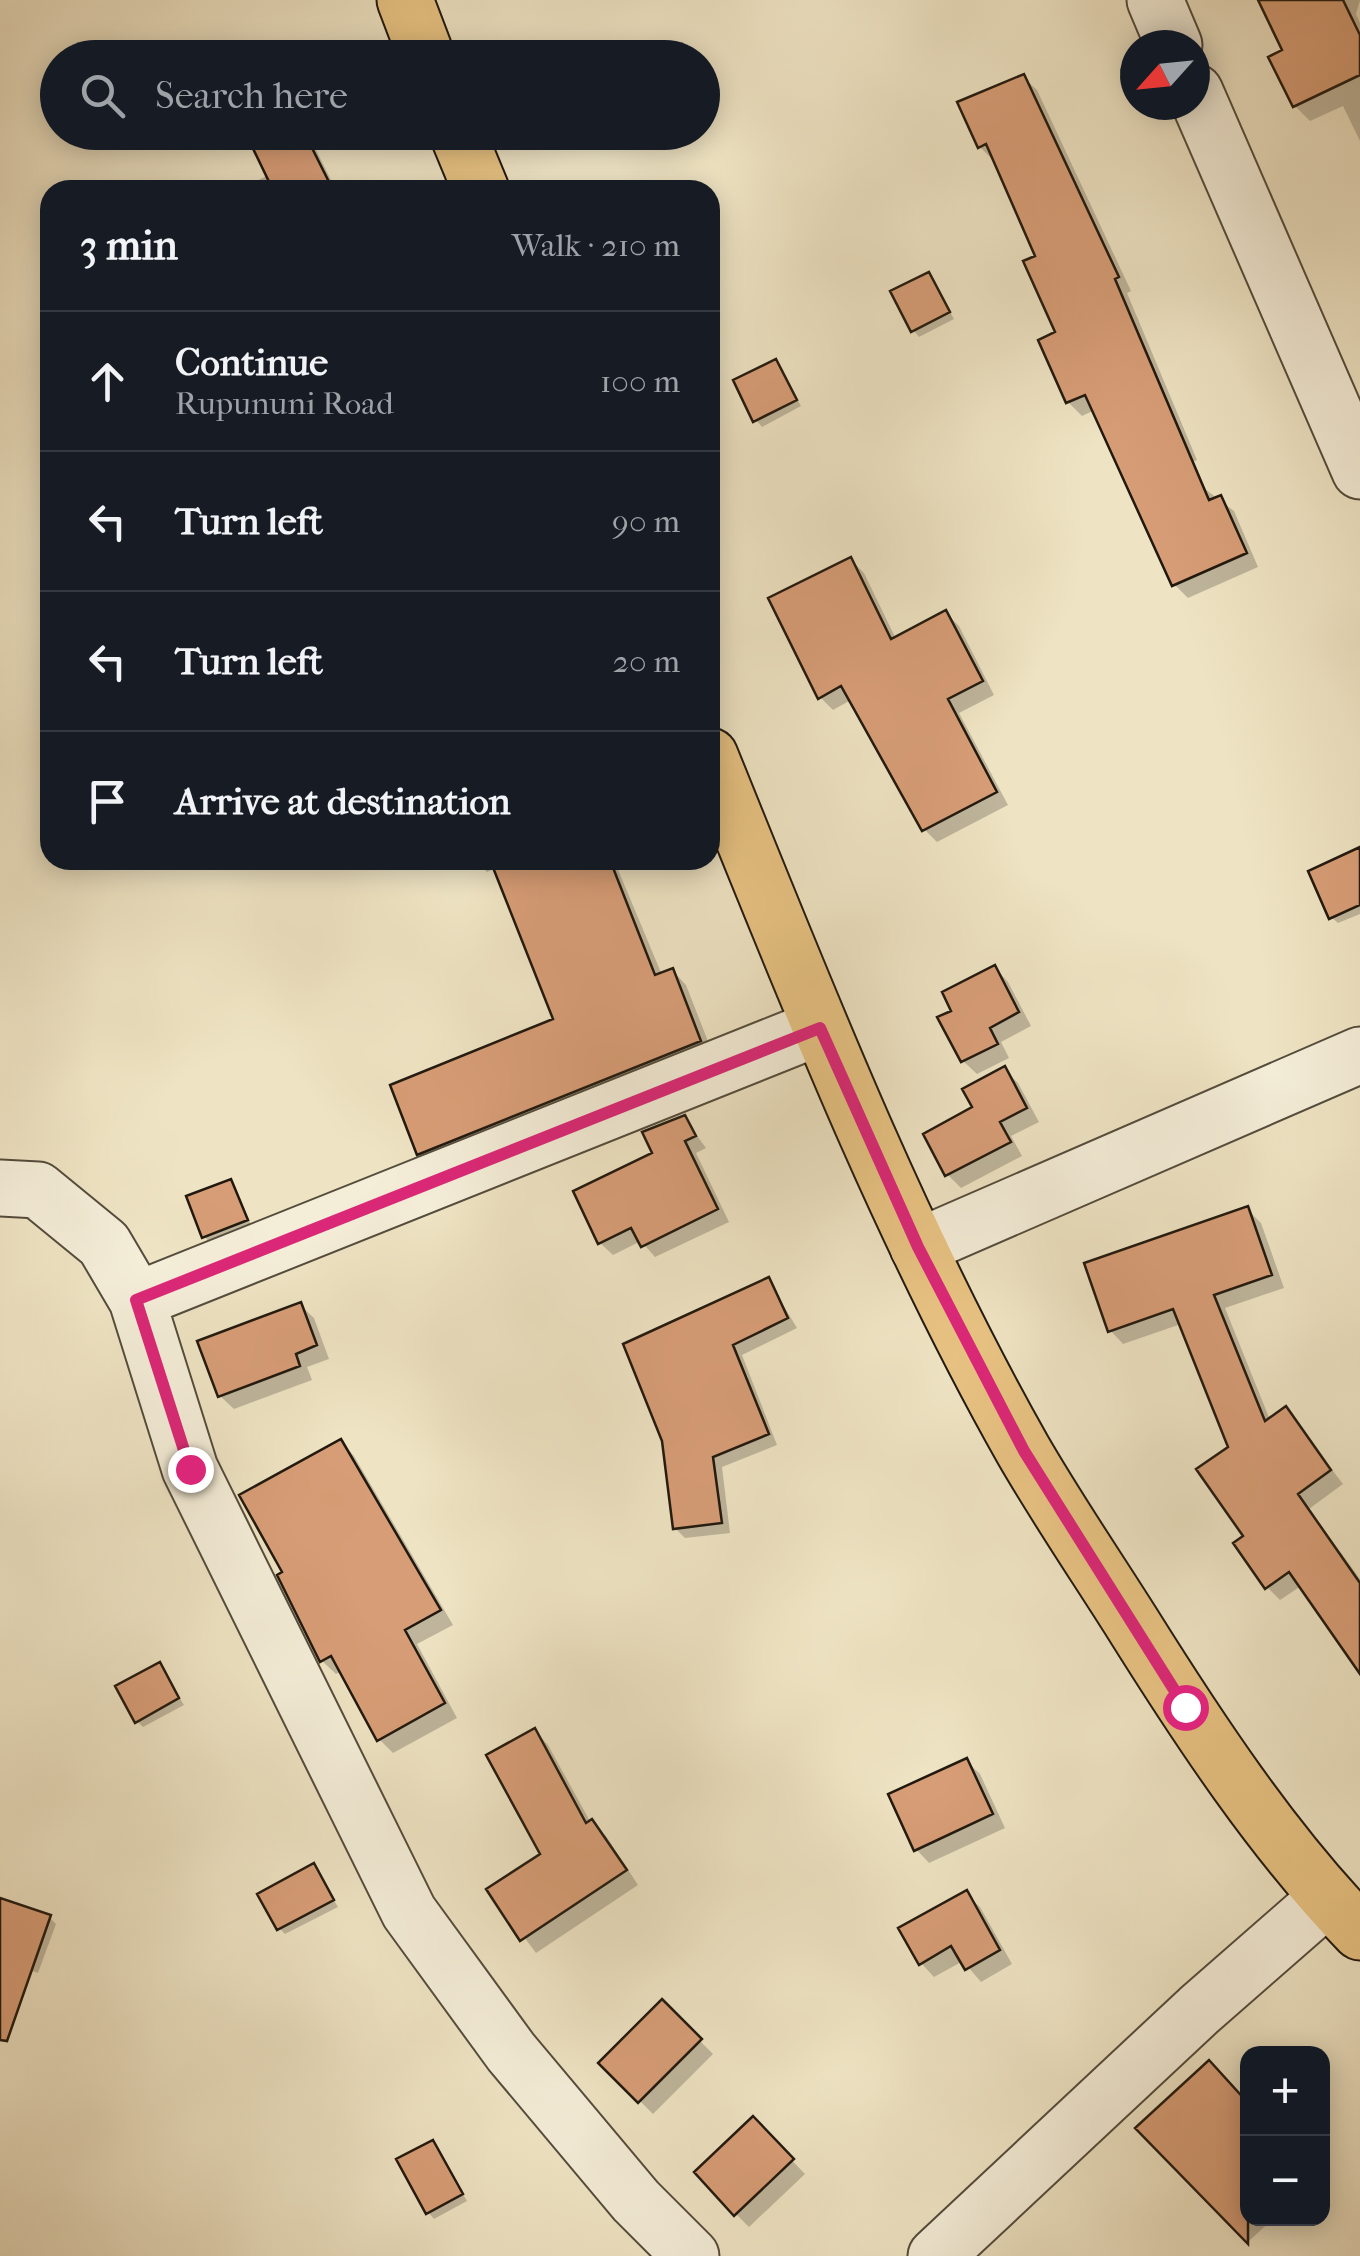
<!DOCTYPE html>
<meta charset="utf-8">
<style>
:root{--surface:#171b24;--page:#242831;--text:#f1f3f6;--muted:#9ea1a6;--line:#363941}
body{margin:0;font-family:"IM FELL French Canon",serif;background:var(--page);color:var(--text)}
.controls{position:absolute;right:30px;bottom:30px;display:grid;overflow:hidden;border-radius:20px;box-shadow:0 5px 25px #0003}
.controls button{width:90px;height:90px;display:grid;place-items:center;padding:0;border:0;border-bottom:2px solid var(--line);background:var(--surface);color:var(--text);font:50px sans-serif}
.compass{position:absolute;left:1120px;top:30px;width:90px;height:90px;border-radius:50%;background:var(--surface);box-shadow:0 5px 25px #0003;rotate:243deg}
.stop{position:absolute;width:30px;height:30px;margin:-22px;border:8px solid #db2777;border-radius:50%;background:#fff}
.stop.end{background:#db2777;border-color:#fff;box-shadow:0 2px 10px #0008}
.list{margin:0;padding:0;list-style:none}
h2{display:flex;justify-content:space-between;align-items:center;height:130px;margin:0;padding:0 40px;font-size:42px}
h2 small{font-size:32px;font-weight:400;color:var(--muted)}
.list li{display:grid;grid-template-columns:65px 1fr auto;gap:30px;align-items:center;box-sizing:border-box;height:140px;padding:0 40px;border-top:2px solid var(--line)}
.list b{display:block;font-size:38px;white-space:nowrap}
.list p{margin:0;font-size:32px;white-space:nowrap;color:var(--muted)}
.list em{font-size:32px;font-style:normal;color:var(--muted)}
.icon{flex:none;width:55px;height:55px;fill:none;stroke:currentColor;stroke-width:2;stroke-linecap:round;stroke-linejoin:round}
.map{position:relative;flex:none;width:1360px;height:2256px;overflow:hidden}
.search{position:absolute;background:var(--surface);box-shadow:0 5px 25px #0003;left:40px;top:40px;width:680px;height:110px;display:flex;align-items:center;gap:25px;box-sizing:border-box;padding:0 35px;border-radius:55px;color:var(--muted);font-size:38px}
.panel{position:absolute;background:var(--surface);box-shadow:0 5px 25px #0003;left:40px;top:180px;width:680px;height:690px;border-radius:30px}
.map>svg:first-child{display:block}
</style>
<div class="map">
<svg width="1360" height="2256" viewBox="0 0 1360 2256">
<rect width="100%" height="100%" fill="#eee3c3"/>
<filter id="stains"><feTurbulence type="fractalNoise" baseFrequency=".002" numOctaves="4"/><feColorMatrix values="0 0 0 0 .2 0 0 0 0 .09 0 0 0 0 .02 0 0 0 .5 -.17"/></filter>
<radialGradient id="worn" r=".72"><stop offset=".6" stop-color="#630" stop-opacity="0"/><stop offset="1" stop-color="#630" stop-opacity=".3"/></radialGradient>
<!-- shadow -->
<path fill="#0003" d="M 1260,0 L 1360,0 L 1356,14 L 1360,23 L 1360,141 L 1343,106 L 1310,121 L 1295,106 L 1286,51 Z
M 1023,77 L 1037,90 L 1131,291 L 1127,293 L 1197,460 L 1138,487 L 1095,410 L 1082,416 L 1068,402 L 1058,333 L 1038,258 L 993,160 L 980,147 Z
M 248,132 L 307,132 L 336,190 L 258,190 L 254,182 L 269,175 Z
M 929,275 L 954,319 L 919,337 L 913,330 Z
M 776,362 L 801,406 L 762,427 L 756,420 Z
M 1201,486 L 1234,511 L 1258,567 L 1188,598 L 1174,584 Z
M 851,560 L 864,573 L 896,639 L 946,613 L 959,626 L 994,695 L 959,713 L 1008,805 L 937,842 L 924,829 L 851,700 L 833,710 L 820,697 Z
M 1360,856 L 1360,914 L 1338,923 L 1331,917 Z
M 475,860 L 614,860 L 662,975 L 673,971 L 686,985 L 713,1054 L 432,1166 L 419,1153 L 556,1021 L 496,868 L 487,872 Z
M 995,968 L 1008,982 L 1031,1026 L 1001,1042 L 1009,1058 L 977,1074 L 963,1061 L 954,1012 Z
M 1004,1069 L 1018,1083 L 1039,1122 L 1011,1136 L 1022,1156 L 961,1188 L 947,1174 L 976,1108 Z
M 684,1118 L 706,1148 L 696,1153 L 729,1222 L 655,1257 L 641,1241 L 613,1255 L 600,1243 Z
M 231,1182 L 252,1227 L 210,1243 L 204,1236 Z
M 1247,1209 L 1261,1223 L 1284,1288 L 1225,1308 L 1270,1420 L 1285,1409 L 1343,1484 L 1309,1509 L 1360,1579 L 1360,1669 L 1301,1586 L 1280,1600 L 1267,1587 L 1247,1537 L 1231,1448 L 1181,1324 L 1123,1344 L 1110,1330 Z
M 768,1280 L 797,1328 L 742,1355 L 777,1445 L 722,1467 L 730,1533 L 685,1538 L 675,1528 L 664,1440 Z
M 300,1305 L 314,1318 L 329,1359 L 307,1367 L 312,1380 L 234,1409 L 220,1396 Z
M 341,1442 L 354,1456 L 453,1625 L 417,1644 L 457,1718 L 393,1753 L 379,1739 L 342,1671 L 336,1674 L 322,1661 Z
M 159,1665 L 184,1705 L 143,1727 L 137,1721 Z
M 535,1731 L 548,1745 L 591,1823 L 606,1836 L 638,1885 L 536,1953 L 489,1890 L 543,1854 Z
M 966,1761 L 980,1774 L 1005,1828 L 929,1863 L 916,1849 Z
M 313,1866 L 338,1907 L 285,1934 L 279,1928 Z
M 966,1894 L 980,1907 L 1012,1964 L 981,1982 L 963,1961 L 934,1977 L 921,1963 Z
M 49,1917 L 56,1924 L 38,1973 L 0,1960 L 0,1924 Z
M 662,2003 L 713,2054 L 653,2114 L 602,2063 Z
M 753,2120 L 805,2174 L 749,2227 L 736,2214 Z
M 1139,2128 L 1248,2218 L 1274,2218 L 1249,2241 Z
M 433,2143 L 467,2201 L 434,2219 L 428,2212 Z"/>
<!-- building -->
<path fill="#d79d76" stroke="#21190f" stroke-width="2.5" d="M 1258,0 L 1343,0 L 1360,35 L 1360,75 L 1293,107 L 1268,57 L 1282,50 Z
M 1024,74 L 1119,277 L 1115,279 L 1209,500 L 1221,495 L 1247,553 L 1172,586 L 1085,395 L 1066,403 L 1038,340 L 1055,332 L 1023,261 L 1035,256 L 986,144 L 978,148 L 957,102 Z
M 245,132 L 304,132 L 333,190 L 273,190 Z
M 929,272 L 950,312 L 911,332 L 890,291 Z
M 776,359 L 797,400 L 753,422 L 733,380 Z
M 851,557 L 891,639 L 946,610 L 983,681 L 948,699 L 997,792 L 922,831 L 841,686 L 818,699 L 768,598 Z
M 1360,847 L 1360,905 L 1329,919 L 1308,871 Z
M 490,860 L 610,860 L 655,975 L 673,968 L 701,1041 L 417,1155 L 390,1085 L 553,1019 Z
M 995,965 L 1019,1012 L 990,1028 L 998,1044 L 961,1062 L 937,1017 L 951,1011 L 942,992 Z
M 1005,1066 L 1027,1108 L 1000,1122 L 1011,1142 L 945,1176 L 923,1134 L 972,1107 L 962,1089 Z
M 685,1115 L 696,1136 L 685,1141 L 718,1209 L 641,1247 L 631,1228 L 598,1244 L 573,1191 L 652,1153 L 642,1132 Z
M 231,1179 L 248,1220 L 202,1238 L 186,1196 Z
M 1248,1206 L 1272,1275 L 1214,1295 L 1265,1421 L 1286,1406 L 1331,1470 L 1298,1494 L 1360,1583 L 1360,1674 L 1289,1572 L 1265,1589 L 1233,1543 L 1243,1536 L 1196,1469 L 1228,1447 L 1173,1309 L 1108,1332 L 1084,1263 Z
M 769,1277 L 788,1318 L 733,1345 L 769,1434 L 713,1457 L 722,1523 L 673,1529 L 662,1441 L 623,1344 Z
M 301,1302 L 317,1345 L 296,1354 L 300,1366 L 218,1397 L 197,1341 Z
M 341,1439 L 441,1610 L 405,1630 L 445,1703 L 377,1741 L 331,1656 L 320,1662 L 277,1575 L 282,1572 L 239,1495 Z
M 160,1662 L 179,1698 L 135,1723 L 115,1686 Z
M 535,1728 L 586,1823 L 592,1819 L 627,1870 L 520,1941 L 486,1889 L 540,1854 L 486,1755 Z
M 967,1758 L 993,1814 L 914,1851 L 888,1794 Z
M 314,1863 L 334,1900 L 277,1930 L 257,1894 Z
M 967,1890 L 1000,1950 L 965,1970 L 951,1946 L 919,1965 L 898,1928 Z
M 0,1898 L 51,1915 L 7,2041 L 0,2040 Z
M 662,1999 L 702,2039 L 638,2103 L 598,2063 Z
M 1209,2060 L 1248,2103 L 1248,2244 L 1135,2128 Z
M 753,2116 L 794,2159 L 734,2216 L 694,2172 Z
M 433,2140 L 463,2194 L 426,2214 L 396,2159 Z"/>
<g fill="none" stroke-linecap="round" stroke-linejoin="round">
<defs>
<path id="minor" d="M 1155,0 L 1174,45
M 1195,92 L 1360,471
M 0,1188 L 38,1190 L 104,1244 L 137,1300 L 190,1469 L 409,1912 L 511,2052 L 636,2201 L 691,2256
M 918,1247 L 1360,1055
M 137,1300 L 820,1027
M 936,2256 L 1199,2010 L 1327,1898"/>
<path id="primary" d="M 405,0 L 427,58
M 457,132 L 481,190
M 710,756 C 805,991 898,1229 1023,1450 C 1057,1509 1096,1566 1132,1623 C 1199,1730 1272,1841 1360,1932"/>
</defs>
<!-- minor casing -->
<use href="#minor" stroke="#544c3c" stroke-width="59"/>
<!-- primary casing -->
<use href="#primary" stroke="#21190f" stroke-width="59"/>
<!-- minor -->
<use href="#minor" stroke="#f4edd8" stroke-width="55"/>
<!-- primary -->
<use href="#primary" stroke="#e7c282" stroke-width="55"/>
</g>
<g fill="none" stroke-linecap="round" stroke-linejoin="round">
<!-- route -->
<path stroke="#db2777" stroke-width="12" d="M 190,1469 L 136,1300 L 820,1028 L 918,1247 L 1024,1451 L 1185,1707"/>
</g>
<rect width="100%" height="100%" filter="url(#stains)"/>
<rect width="100%" height="100%" fill="url(#worn)"/>
</svg>
<div class="controls">
<button>+</button>
<button>−</button>
</div>
<svg class="compass" viewBox="-18 -18 36 36"><path d="M0-13l5 13h-10z" fill="#e53935"/><path d="M0 13l5-13h-10z" fill="#9ea1a6"/></svg>
<div class="stop" style="left:1185px;top:1707px"></div>
<div class="stop end" style="left:190px;top:1469px"></div>
<div class="search"><svg class="icon" aria-label="search" viewBox="0 0 24 24"><circle cx="10" cy="10" r="6"/><path d="M15 15l6 6"/></svg>Search here</div>
<section class="panel">
<h2>3 min<small>Walk · 210 m</small></h2>
<ul class="list">
<li><svg class="icon" aria-label="ahead" viewBox="0 0 24 24"><path d="M12 20V5M6 11l6-6 6 6"/></svg><div><b>Continue</b><p>Rupununi Road</p></div><em>100 m</em></li>
<li><svg class="icon" aria-label="left" viewBox="0 0 24 24"><path d="M17 20v-9H6M10 6l-5 5 5 5"/></svg><div><b>Turn left</b></div><em>90 m</em></li>
<li><svg class="icon" aria-label="left" viewBox="0 0 24 24"><path d="M17 20v-9H6M10 6l-5 5 5 5"/></svg><div><b>Turn left</b></div><em>20 m</em></li>
<li><svg class="icon" aria-label="arrive" viewBox="0 0 24 24"><path d="M6 21V4h12l-3 4 3 4H6"/></svg><div><b>Arrive at destination</b></div></li>
</ul>
</section>
</div>
